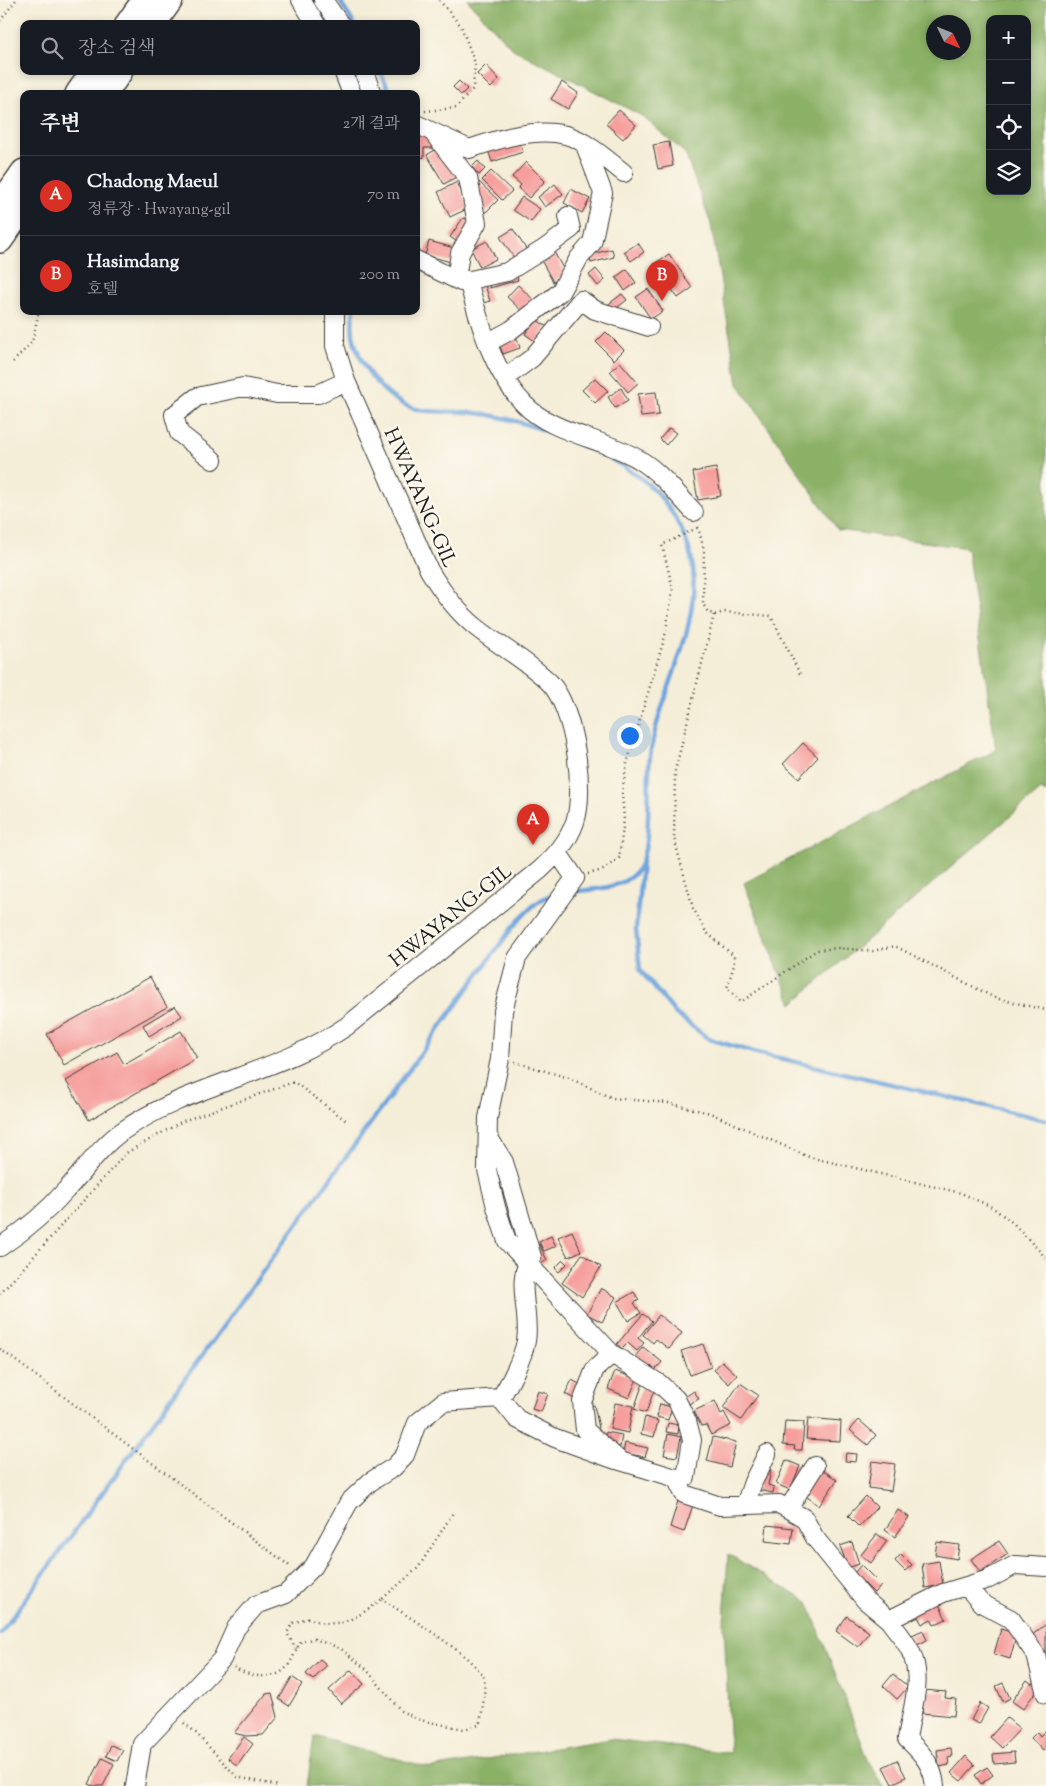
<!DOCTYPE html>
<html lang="ko">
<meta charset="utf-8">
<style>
:root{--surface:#171b24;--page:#20242c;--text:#f1f3f6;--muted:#9ea1a6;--line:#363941;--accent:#d93025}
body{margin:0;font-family:"Sorts Mill Goudy","Noto Serif KR",serif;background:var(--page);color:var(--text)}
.controls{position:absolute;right:15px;top:15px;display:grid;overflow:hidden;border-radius:10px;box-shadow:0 2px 8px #0003}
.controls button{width:45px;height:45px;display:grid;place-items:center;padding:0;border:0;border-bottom:1px solid var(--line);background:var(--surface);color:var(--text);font:25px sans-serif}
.compass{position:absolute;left:926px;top:15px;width:45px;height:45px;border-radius:50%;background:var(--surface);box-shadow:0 2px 8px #0003;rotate:133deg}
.you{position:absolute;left:629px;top:735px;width:18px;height:18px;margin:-12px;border:4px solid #fff;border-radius:50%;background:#1a73e8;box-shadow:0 0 0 8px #1a73e833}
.badge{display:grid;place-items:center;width:32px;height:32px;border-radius:50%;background:var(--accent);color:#fff;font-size:16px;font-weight:700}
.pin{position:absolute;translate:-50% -41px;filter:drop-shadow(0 1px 2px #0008)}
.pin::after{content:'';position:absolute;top:26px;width:18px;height:15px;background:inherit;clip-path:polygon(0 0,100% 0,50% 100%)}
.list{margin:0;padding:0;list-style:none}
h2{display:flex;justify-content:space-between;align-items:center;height:65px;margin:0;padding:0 20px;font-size:21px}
h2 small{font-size:16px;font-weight:400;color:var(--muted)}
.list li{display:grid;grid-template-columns:32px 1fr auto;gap:15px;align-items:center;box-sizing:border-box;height:80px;padding:0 20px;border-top:1px solid var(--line)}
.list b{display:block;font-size:19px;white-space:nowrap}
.list p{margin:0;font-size:16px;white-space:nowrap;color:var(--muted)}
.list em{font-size:16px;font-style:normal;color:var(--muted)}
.icon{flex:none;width:28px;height:28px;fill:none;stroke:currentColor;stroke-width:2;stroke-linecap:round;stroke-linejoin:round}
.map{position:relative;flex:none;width:1046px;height:1786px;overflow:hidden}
.search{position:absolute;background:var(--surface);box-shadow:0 2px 8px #0003;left:20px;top:20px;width:400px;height:55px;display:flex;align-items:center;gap:12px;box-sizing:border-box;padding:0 18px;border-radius:10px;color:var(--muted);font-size:19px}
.panel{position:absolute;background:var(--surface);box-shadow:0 2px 8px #0003;left:20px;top:90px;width:400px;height:225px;border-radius:10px}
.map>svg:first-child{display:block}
</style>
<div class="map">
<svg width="1046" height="1786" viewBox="0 0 1046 1786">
<rect width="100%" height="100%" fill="#fbf7ec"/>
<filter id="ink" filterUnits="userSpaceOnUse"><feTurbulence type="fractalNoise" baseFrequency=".02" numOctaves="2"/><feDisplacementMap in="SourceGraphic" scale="10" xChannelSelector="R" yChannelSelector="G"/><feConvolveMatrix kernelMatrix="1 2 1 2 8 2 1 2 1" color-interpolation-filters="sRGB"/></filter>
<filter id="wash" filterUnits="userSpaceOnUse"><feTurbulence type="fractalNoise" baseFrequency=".0096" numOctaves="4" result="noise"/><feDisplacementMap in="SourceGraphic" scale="20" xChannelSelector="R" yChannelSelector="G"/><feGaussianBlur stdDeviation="1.12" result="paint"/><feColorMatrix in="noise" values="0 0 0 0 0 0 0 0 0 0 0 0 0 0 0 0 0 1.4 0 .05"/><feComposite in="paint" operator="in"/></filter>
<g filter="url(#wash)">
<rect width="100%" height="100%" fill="#f4edd7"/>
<!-- forest -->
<path fill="#8bb166" stroke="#546641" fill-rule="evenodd" d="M 467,0 L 1046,0 L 1046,793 L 1041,790 L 792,1004 L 744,883 L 996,750 L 967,548 L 838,530 L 738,384 L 711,224 L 685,153 L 642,116 L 513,49 ZM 990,19 L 1027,19 L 1027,191 L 990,191 ZM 934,22 L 964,22 L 964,52 L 934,52 Z
M 728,1554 L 808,1602 L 869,1762 L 884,1786 L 307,1786 L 314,1736 L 431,1768 L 611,1739 L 730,1753 L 724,1623 Z"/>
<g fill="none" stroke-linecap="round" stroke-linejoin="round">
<!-- stream -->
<path stroke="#70a5dd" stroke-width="4.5" d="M 339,0 L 354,24
M 380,71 L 391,94
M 354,311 C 345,346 375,392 407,406 C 428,415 454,410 475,413 C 525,418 623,455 657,493 C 675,513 690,541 693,569 C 699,634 659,693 650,756 C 646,785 654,853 635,873 C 619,890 592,889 570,892
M 642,862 L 636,929 L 640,970 L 676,1014 L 709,1039 L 757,1053 L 1046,1120
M 0,1634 L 512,928 C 525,914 538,896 558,894"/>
</g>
<g id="blocks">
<!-- building -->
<path fill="#f59e9c" d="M 486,65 L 499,79 L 491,88 L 477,74 Z
M 459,81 L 467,89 L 461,95 L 453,87 Z
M 562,82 L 578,93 L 568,109 L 551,99 Z
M 619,110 L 636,125 L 623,139 L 606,124 Z
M 416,128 L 431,135 L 435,148 L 424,148 L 424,158 L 416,155 Z
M 520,141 L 523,152 L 492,162 L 488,150 Z
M 669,142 L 673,166 L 658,169 L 653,145 Z
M 441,146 L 458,176 L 444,184 L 427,155 Z
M 478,161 L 485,169 L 479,175 L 472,167 Z
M 526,162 L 545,181 L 529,198 L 518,188 L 521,185 L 512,177 Z
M 491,171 L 512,191 L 502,200 L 482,180 Z
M 478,181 L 498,200 L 486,212 L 478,213 L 473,184 Z
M 457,182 L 469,208 L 450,217 L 438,192 Z
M 555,184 L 563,194 L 545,207 L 538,197 Z
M 571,189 L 590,199 L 582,213 L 564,203 Z
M 522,197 L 540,209 L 531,222 L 513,210 Z
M 463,218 L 473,221 L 459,243 L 450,237 Z
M 513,229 L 528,252 L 516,261 L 500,237 Z
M 429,241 L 454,248 L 451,262 L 425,255 Z
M 487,241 L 496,259 L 480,267 L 471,249 Z
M 638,243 L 644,252 L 631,261 L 624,252 Z
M 612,249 L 614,257 L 591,263 L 589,255 Z
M 554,252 L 566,274 L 553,282 L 541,260 Z
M 669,254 L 692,288 L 678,298 L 654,264 Z
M 596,269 L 605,280 L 598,286 L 589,275 Z
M 627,269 L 636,283 L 625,291 L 616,277 Z
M 515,272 L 518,280 L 490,288 L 488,280 Z
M 485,285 L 490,301 L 483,303 L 478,287 Z
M 518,285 L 536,302 L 525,314 L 507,297 Z
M 648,289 L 663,311 L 651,319 L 636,297 Z
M 622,294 L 627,300 L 610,313 L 606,306 Z
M 536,319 L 547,327 L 536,342 L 525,334 Z
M 606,332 L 624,350 L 614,360 L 596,342 Z
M 516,336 L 520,348 L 503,354 L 498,342 Z
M 620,362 L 638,383 L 628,392 L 610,371 Z
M 595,378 L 608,391 L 595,403 L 582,390 Z
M 621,388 L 628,400 L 615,408 L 608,397 Z
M 656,392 L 659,415 L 641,417 L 638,394 Z
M 669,428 L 676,433 L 666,445 L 660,439 Z
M 716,468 L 721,496 L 698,500 L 693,472 Z
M 803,743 L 818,757 L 799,778 L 783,764 Z
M 150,977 L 167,1007 L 64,1065 L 47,1034 Z
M 175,1006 L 182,1016 L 149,1036 L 143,1025 Z
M 181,1031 L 197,1058 L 89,1120 L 66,1081 L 117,1052 L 124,1064 Z
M 572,1231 L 581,1251 L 568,1257 L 558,1237 Z
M 551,1236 L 556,1246 L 544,1251 L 539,1242 Z
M 539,1244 L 547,1260 L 541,1264 L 532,1248 Z
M 582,1254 L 601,1267 L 582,1297 L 562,1283 Z
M 563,1260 L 567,1264 L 559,1272 L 555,1268 Z
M 601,1288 L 616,1297 L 602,1322 L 587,1314 Z
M 634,1292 L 639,1300 L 634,1303 L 641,1313 L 628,1321 L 617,1302 Z
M 643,1314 L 652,1321 L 638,1338 L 644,1343 L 637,1351 L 628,1343 L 622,1349 L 617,1344 Z
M 659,1315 L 682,1333 L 669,1349 L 656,1339 L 653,1343 L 643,1335 Z
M 703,1344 L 711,1367 L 690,1375 L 681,1351 Z
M 643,1347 L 662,1362 L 655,1370 L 651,1366 L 646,1371 L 633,1359 Z
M 722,1361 L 737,1375 L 729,1384 L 714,1370 Z
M 615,1371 L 637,1379 L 629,1398 L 608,1389 Z
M 572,1380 L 583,1386 L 577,1400 L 565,1394 Z
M 643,1383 L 655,1387 L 646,1413 L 634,1409 Z
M 740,1383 L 758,1395 L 741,1420 L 723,1408 Z
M 538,1391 L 548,1394 L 541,1412 L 532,1409 Z
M 694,1391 L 699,1399 L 689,1404 L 685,1397 Z
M 715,1401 L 721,1414 L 724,1412 L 731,1425 L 711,1435 L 706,1425 L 701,1426 L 694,1411 Z
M 615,1403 L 633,1406 L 628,1433 L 610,1429 Z
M 660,1404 L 672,1407 L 668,1420 L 657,1417 Z
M 594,1405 L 599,1428 L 590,1431 L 584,1407 Z
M 645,1417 L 658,1421 L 654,1437 L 641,1434 Z
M 808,1418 L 841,1421 L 840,1441 L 806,1439 Z
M 859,1420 L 876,1435 L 868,1445 L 850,1430 Z
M 785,1421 L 804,1422 L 802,1450 L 794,1450 L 795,1446 L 783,1445 Z
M 668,1423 L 679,1425 L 678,1434 L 666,1432 Z
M 606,1432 L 622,1435 L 620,1447 L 604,1444 Z
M 668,1434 L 681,1437 L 677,1457 L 664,1455 Z
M 713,1437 L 736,1442 L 730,1467 L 707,1461 Z
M 625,1443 L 648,1448 L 645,1457 L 623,1453 Z
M 846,1453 L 857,1454 L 856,1462 L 845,1461 Z
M 786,1460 L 800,1466 L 790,1490 L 776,1484 Z
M 872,1461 L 895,1464 L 891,1491 L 868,1488 Z
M 762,1468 L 771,1470 L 768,1485 L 774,1487 L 773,1493 L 758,1490 Z
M 820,1468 L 837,1480 L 819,1506 L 802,1493 Z
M 866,1496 L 877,1507 L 859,1527 L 848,1516 Z
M 678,1501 L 693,1505 L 684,1532 L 670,1527 Z
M 898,1510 L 909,1517 L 895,1537 L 885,1530 Z
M 767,1525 L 793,1528 L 791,1544 L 765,1541 Z
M 877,1534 L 887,1541 L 871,1563 L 861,1555 Z
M 999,1541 L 1008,1554 L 980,1572 L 971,1559 Z
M 852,1542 L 859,1564 L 848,1568 L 840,1546 Z
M 937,1542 L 959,1545 L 957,1559 L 935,1555 Z
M 901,1554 L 912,1565 L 905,1571 L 895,1561 Z
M 939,1561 L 943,1585 L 925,1588 L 922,1564 Z
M 861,1565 L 881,1585 L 874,1593 L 854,1573 Z
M 937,1600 L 946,1619 L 934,1625 L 931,1619 L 922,1624 L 918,1617 L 913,1620 L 910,1613 Z
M 847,1616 L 869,1632 L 858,1647 L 836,1631 Z
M 1046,1624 L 1046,1651 L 1043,1653 L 1030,1637 Z
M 1001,1629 L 1017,1634 L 1010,1659 L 994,1654 Z
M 923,1630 L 927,1640 L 915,1646 L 910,1636 Z
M 320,1659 L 327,1665 L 313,1680 L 306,1674 Z
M 351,1670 L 364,1684 L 341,1704 L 329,1690 Z
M 893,1674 L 908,1687 L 897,1699 L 883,1686 Z
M 292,1677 L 302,1684 L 289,1706 L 279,1699 Z
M 1027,1680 L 1032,1684 L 1034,1681 L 1040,1686 L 1023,1709 L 1012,1701 Z
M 1003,1683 L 1010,1698 L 1003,1702 L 996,1686 Z
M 924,1690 L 946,1692 L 945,1698 L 956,1699 L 954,1716 L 922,1713 Z
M 272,1693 L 278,1717 L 263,1735 L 246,1736 L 234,1733 L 266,1694 Z
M 980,1703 L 988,1708 L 979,1724 L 971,1720 Z
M 1007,1718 L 1020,1729 L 1002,1748 L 990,1737 Z
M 1046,1730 L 1046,1748 L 1043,1751 L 1031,1738 L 1037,1732 L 1040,1736 Z
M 244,1737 L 253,1744 L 237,1766 L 228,1758 Z
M 111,1745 L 123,1750 L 117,1761 L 106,1756 Z
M 951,1748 L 952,1757 L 948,1758 L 949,1765 L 939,1767 L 937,1750 Z
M 1014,1752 L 1015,1762 L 994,1764 L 993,1754 Z
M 966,1756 L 975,1765 L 961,1781 L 951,1773 Z
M 102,1758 L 114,1764 L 103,1786 L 94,1786 L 89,1784 Z
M 897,1760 L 906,1777 L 892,1784 L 883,1767 Z
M 987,1767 L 993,1775 L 981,1784 L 975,1775 Z"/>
</g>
</g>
<g filter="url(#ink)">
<use href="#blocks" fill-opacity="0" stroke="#3c3b38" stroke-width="1"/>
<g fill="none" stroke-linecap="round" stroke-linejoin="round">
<defs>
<path id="minor" d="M 301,0 L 316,24
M 323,0 L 340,24
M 343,71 L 352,94
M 364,71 L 372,94
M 416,124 L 469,149 C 498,139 536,127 566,135 C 585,140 609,161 624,173
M 434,134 L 468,178 L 477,223 L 460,253 L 456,279
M 416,260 L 461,282 L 507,272 L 544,249 L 571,229 L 568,216
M 468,280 C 479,322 493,372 524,404 C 551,433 606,439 640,460 C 661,473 678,495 694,512
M 489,342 L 511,330 L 560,292 L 579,258 L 592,243 L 603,193 L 585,145
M 505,378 L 532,358 L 581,300 L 595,310 L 649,327
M 213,460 L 179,433 L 174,415 L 197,397 L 243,387 L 277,394 L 318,394 L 346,381
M 558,853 L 575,878 L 517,958 L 503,1011 L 500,1059 L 488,1118 L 487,1170 L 496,1207 L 507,1241 L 612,1354 L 660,1384 L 676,1399 L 687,1421 L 692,1440 L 686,1477 L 676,1478 L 620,1461 L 585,1430 L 582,1402 L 595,1369 L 612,1354
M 0,1247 C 24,1231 47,1212 66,1190 C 84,1171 99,1148 121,1132 C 189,1084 275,1075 347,1026 L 540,870 C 555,856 568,842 575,822 C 586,790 574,708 550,683 C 529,662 501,647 477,628 C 457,612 442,592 429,570 L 346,381 L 335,346 L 335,311
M 500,1398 L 517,1419 L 555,1438 L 616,1460
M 676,1478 L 684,1494 L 720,1506 L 779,1504 L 804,1518 L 815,1538 L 865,1600 L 889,1620 L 943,1593 L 989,1579 L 1015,1565 L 1046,1567
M 745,1505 L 753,1482 L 767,1454
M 788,1509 L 815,1466
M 967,1587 L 981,1603 L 1011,1619 L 1036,1655 L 1046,1694
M 889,1620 C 896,1630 906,1641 911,1652 C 924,1681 911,1710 907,1739 C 922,1753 933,1765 935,1786
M 135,1786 L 142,1744 L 222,1659 L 236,1628 L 256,1605 L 286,1594 L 314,1566 L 349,1502 L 370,1482 L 394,1467 L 405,1455 L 417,1423 L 443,1402 L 500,1398 C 510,1384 523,1357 526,1341 C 531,1315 514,1278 532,1257 L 504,1162 L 489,1138"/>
<path id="highway" d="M 128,24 L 145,0
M 153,24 L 170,0
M 78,94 L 94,71
M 104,94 L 120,71
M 0,206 L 24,172
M 0,240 L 24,206"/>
</defs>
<!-- minor casing -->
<use href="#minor" stroke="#3c3b38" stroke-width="20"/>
<!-- highway casing -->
<use href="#highway" stroke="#3c3b38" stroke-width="28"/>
<!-- path -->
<path stroke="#3c3b38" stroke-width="2.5" stroke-dasharray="1 4" stroke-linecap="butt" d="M 0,21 L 16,0
M 425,111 L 456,108 L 473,89 L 475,63 L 461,26 L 439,0
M 13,362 L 32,342 L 39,311
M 698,527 L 704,550 L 703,604 L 708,612 L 714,615 L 724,612 L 771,616 L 800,674
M 714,615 L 675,771 L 674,838 L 693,908 L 706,932 L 734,956 L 734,965 L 727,988 L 741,1002 L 817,950 L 838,948 L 873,951 L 895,946 L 995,998 L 1046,1010
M 588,874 L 603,870 L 619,858 L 624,820 L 622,792 L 627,763 L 665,636 L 673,589 L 662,545 L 697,528
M 515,1062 L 569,1078 L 612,1098 L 668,1103 L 710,1113 L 809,1157 L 961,1193 L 992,1207 L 1013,1223 L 1046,1258
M 0,1294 L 126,1153 L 183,1121 L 294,1082 L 348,1122
M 0,1349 L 291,1567
M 296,1649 L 287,1633 L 293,1623 L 308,1618 C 339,1631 357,1618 382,1599
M 234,1667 C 247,1676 273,1682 286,1668 C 292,1662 296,1649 301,1641 L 314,1639 L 340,1648 L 366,1669 L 401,1711 L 420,1720 L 464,1729 L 479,1725 C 482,1718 487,1682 483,1676 C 472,1655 405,1615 382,1599 L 418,1568 L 453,1513
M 184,1723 L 195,1732 L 237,1777 L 279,1786"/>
<!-- minor -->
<use href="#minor" stroke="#fff" stroke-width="18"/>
<!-- highway -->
<use href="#highway" stroke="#fff" stroke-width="25"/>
</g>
</g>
<g text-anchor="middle" stroke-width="5" stroke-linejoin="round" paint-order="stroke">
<!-- street labels -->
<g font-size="20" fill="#1c1c1c" stroke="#fbf7ec">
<text transform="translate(421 497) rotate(66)" y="7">HWAYANG-GIL</text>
<text transform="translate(450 915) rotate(-39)" y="7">HWAYANG-GIL</text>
</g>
</g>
</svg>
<div class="controls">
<button>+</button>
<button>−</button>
<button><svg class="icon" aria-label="locate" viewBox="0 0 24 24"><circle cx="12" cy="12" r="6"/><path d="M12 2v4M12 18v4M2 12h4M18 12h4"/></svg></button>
<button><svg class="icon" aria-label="layers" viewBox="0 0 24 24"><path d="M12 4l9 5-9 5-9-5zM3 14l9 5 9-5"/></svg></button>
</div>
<svg class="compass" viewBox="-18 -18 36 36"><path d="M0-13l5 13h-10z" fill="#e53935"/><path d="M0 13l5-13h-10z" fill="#9ea1a6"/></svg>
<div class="you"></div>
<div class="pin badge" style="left:533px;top:845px">A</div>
<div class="pin badge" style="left:662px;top:301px">B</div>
<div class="search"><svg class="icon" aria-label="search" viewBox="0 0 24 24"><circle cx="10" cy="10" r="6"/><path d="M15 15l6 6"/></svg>장소 검색</div>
<section class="panel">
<h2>주변<small>2개 결과</small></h2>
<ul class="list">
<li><span class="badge">A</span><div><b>Chadong Maeul</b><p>정류장 · Hwayang-gil</p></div><em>70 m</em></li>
<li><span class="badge">B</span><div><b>Hasimdang</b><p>호텔</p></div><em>200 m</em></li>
</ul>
</section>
</div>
